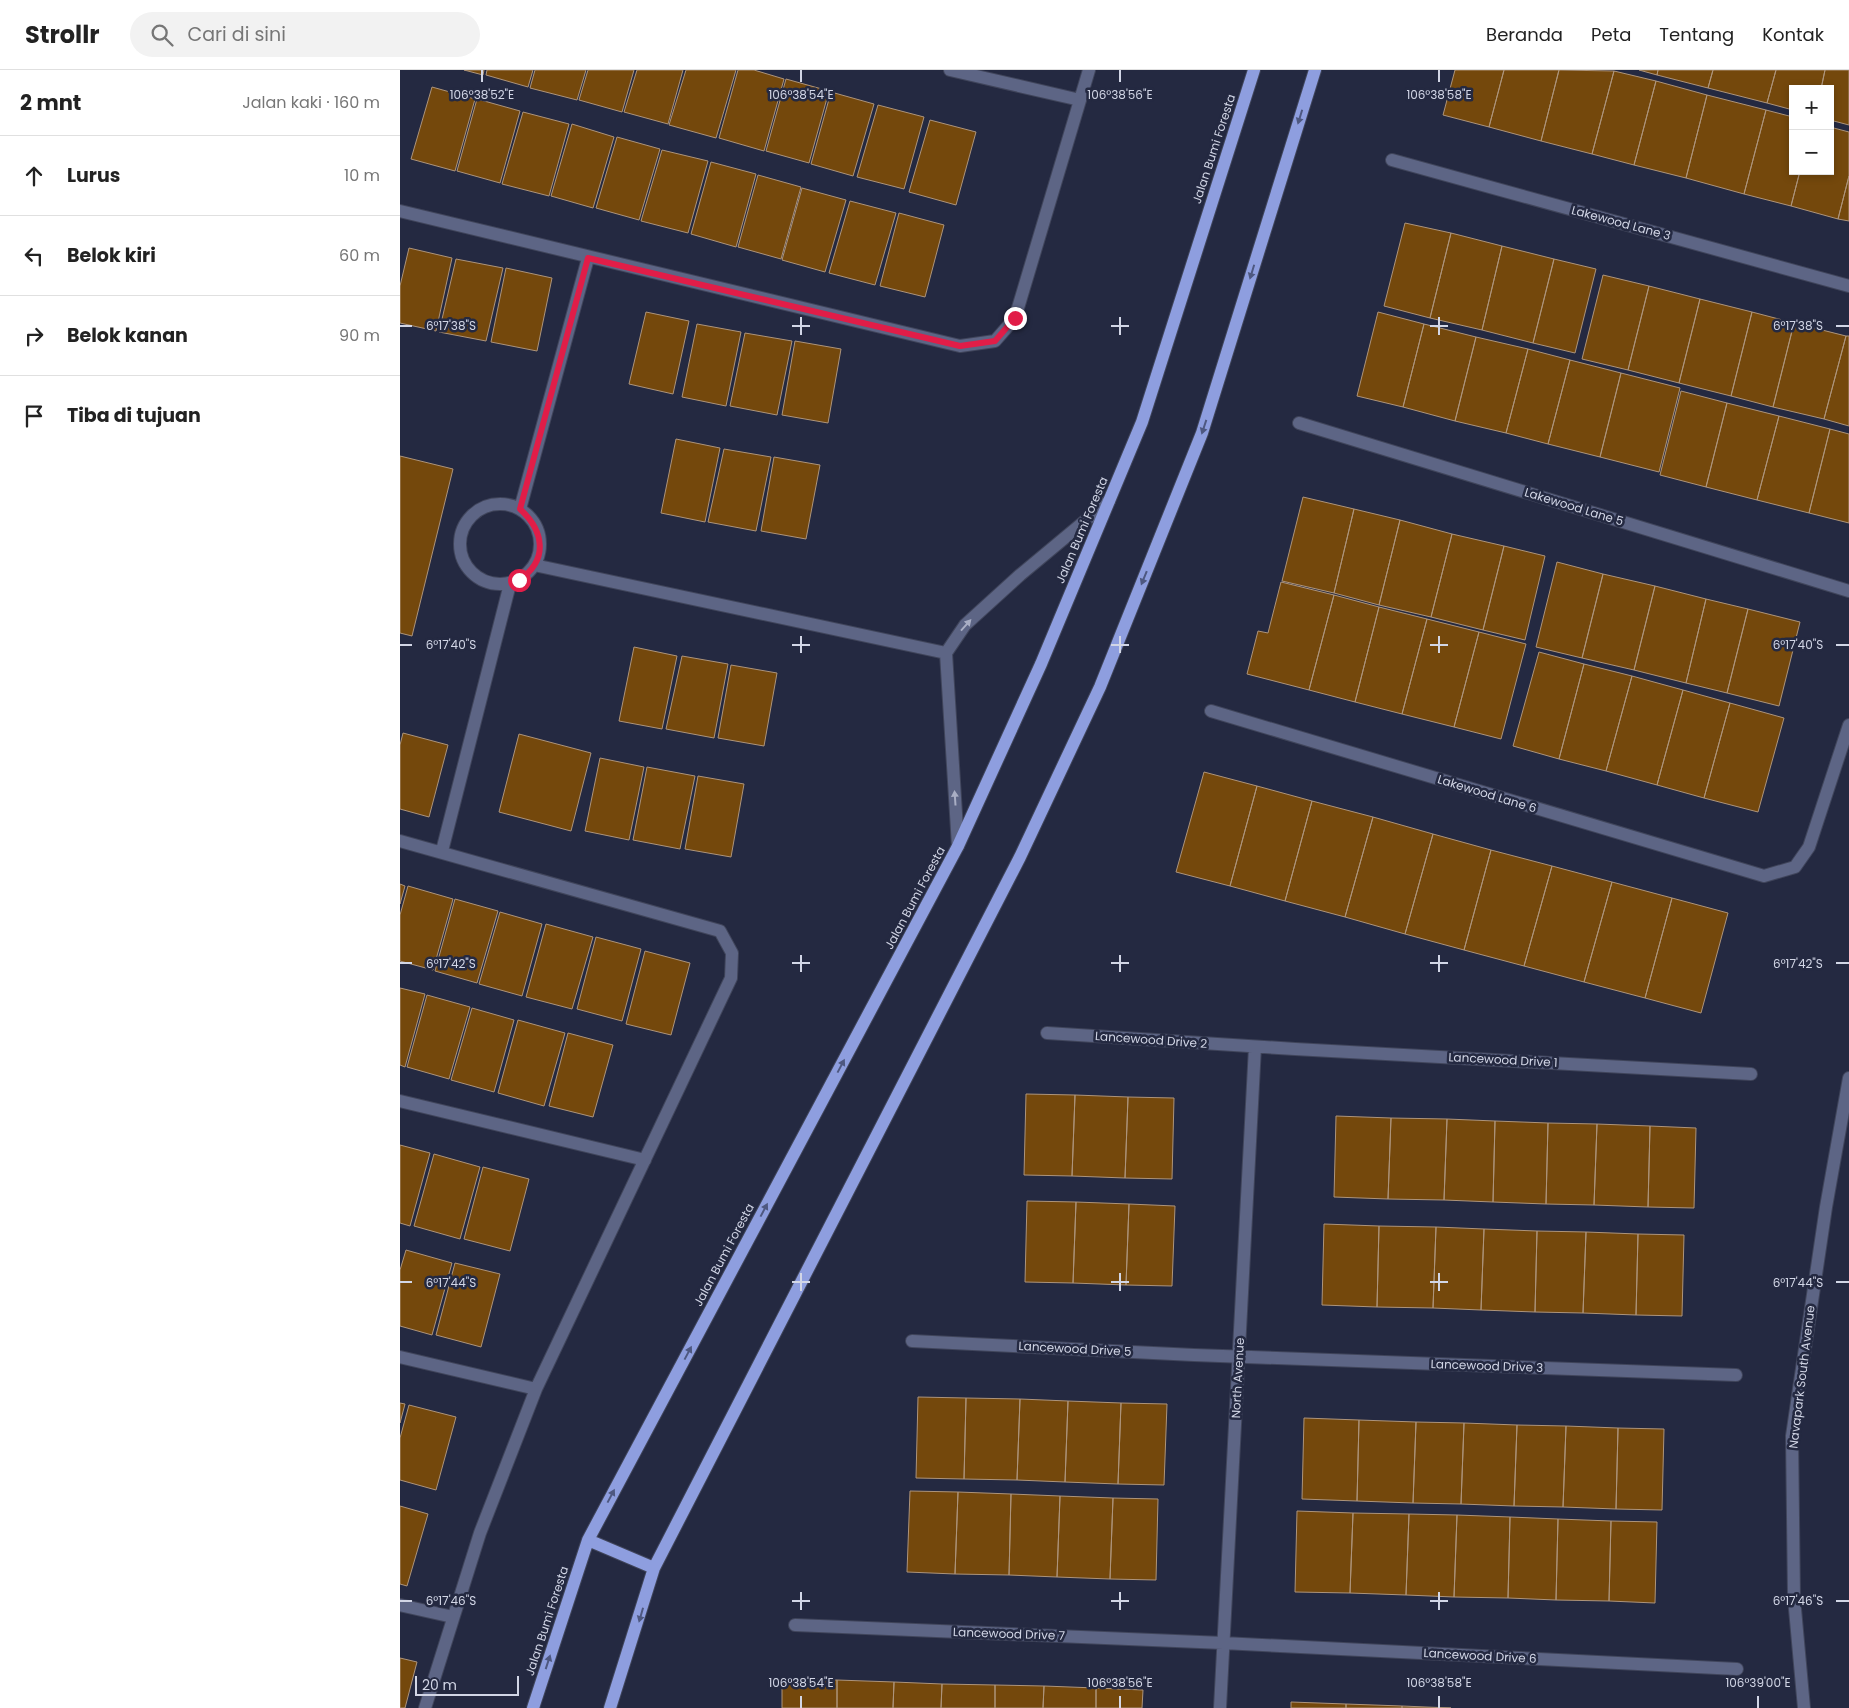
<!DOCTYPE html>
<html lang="id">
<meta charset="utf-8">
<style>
:root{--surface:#fff;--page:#f2f2f2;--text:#222;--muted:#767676;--line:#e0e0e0}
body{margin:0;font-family:Poppins,sans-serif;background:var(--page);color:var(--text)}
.controls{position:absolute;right:15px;top:15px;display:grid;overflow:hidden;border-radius:0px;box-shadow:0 2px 8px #0003}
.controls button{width:45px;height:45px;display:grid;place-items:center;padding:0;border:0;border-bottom:1px solid var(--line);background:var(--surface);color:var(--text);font:25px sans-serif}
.scale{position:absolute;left:15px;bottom:12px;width:104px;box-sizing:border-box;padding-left:5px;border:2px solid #d2d6e6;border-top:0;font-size:14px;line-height:18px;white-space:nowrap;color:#d2d6e6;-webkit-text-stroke:4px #242941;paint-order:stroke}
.stop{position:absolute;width:15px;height:15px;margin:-11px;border:4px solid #e11d48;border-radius:50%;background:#fff}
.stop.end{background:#e11d48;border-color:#fff;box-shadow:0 1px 5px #0008}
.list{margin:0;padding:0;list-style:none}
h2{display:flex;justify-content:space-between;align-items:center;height:65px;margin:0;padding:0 20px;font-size:21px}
h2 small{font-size:16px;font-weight:400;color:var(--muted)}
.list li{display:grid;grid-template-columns:32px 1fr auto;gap:15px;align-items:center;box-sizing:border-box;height:80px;padding:0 20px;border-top:1px solid var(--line)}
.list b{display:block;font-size:19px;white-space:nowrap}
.list em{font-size:16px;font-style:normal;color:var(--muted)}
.icon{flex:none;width:28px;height:28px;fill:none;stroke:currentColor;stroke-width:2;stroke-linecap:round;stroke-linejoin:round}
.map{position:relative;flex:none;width:1449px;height:1638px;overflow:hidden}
header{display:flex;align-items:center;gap:30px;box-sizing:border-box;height:70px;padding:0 25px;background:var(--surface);border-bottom:1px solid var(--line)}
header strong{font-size:24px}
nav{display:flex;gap:28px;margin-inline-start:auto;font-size:18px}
.search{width:350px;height:45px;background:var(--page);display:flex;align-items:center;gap:12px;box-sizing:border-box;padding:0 18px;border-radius:28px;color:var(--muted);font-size:19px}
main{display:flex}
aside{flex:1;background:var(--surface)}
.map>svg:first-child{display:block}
</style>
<header>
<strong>Strollr</strong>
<div class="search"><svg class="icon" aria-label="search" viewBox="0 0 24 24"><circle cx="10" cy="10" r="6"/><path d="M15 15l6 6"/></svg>Cari di sini</div>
<nav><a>Beranda</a><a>Peta</a><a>Tentang</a><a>Kontak</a></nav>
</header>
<main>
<aside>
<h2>2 mnt<small>Jalan kaki · 160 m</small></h2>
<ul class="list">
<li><svg class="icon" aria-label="ahead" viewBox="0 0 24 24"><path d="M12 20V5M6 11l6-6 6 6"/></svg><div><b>Lurus</b></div><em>10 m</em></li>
<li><svg class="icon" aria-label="left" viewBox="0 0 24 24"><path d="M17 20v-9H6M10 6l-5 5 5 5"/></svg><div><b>Belok kiri</b></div><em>60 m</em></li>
<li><svg class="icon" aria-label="right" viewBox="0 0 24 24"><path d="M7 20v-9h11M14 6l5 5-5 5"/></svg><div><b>Belok kanan</b></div><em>90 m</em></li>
<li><svg class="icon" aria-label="arrive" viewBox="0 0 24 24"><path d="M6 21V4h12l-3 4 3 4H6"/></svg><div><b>Tiba di tujuan</b></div></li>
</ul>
</aside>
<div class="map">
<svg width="1449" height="1638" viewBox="0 0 1449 1638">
<rect width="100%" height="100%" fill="#242941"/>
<!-- building -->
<path fill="#74480c" stroke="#ad947b" d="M 64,0 L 84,0 L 83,5 Z
M 87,0 L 133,0 L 128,17 L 86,5 Z
M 135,0 L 186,0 L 177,30 L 130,18 Z
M 188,0 L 234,0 L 222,42 L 179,30 Z
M 237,0 L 283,0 L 268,54 L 224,42 Z
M 286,0 L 336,0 L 316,68 L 269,55 Z
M 338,0 L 354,0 L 384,9 L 364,81 L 319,68 Z
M 1055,0 L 1104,0 L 1089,57 L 1043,45 Z
M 1104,0 L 1159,0 L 1141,71 L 1089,57 Z
M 1159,0 L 1214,1 L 1192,84 L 1141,71 Z
M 1239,0 L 1258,0 L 1257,5 Z
M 1258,0 L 1313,0 L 1308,18 L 1257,5 Z
M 1313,0 L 1376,0 L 1367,33 L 1308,18 Z
M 1376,0 L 1425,0 L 1421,19 L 1393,19 L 1393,40 L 1367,33 Z
M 1425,0 L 1449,0 L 1449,55 L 1430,50 L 1430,19 L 1421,19 Z
M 1214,1 L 1256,11 L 1234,95 L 1192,84 Z
M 386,9 L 429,21 L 409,93 L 366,81 Z
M 1256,11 L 1307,25 L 1286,108 L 1234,95 Z
M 32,17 L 75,29 L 55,101 L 11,89 Z
M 431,22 L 474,34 L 453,106 L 411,94 Z
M 1307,25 L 1366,40 L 1344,124 L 1286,108 Z
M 77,29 L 120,41 L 100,113 L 57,101 Z
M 478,35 L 524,47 L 504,119 L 457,107 Z
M 1366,40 L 1393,47 L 1393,101 L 1400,101 L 1391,136 L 1344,124 Z
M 123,42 L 169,54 L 149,126 L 102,114 Z
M 530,50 L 576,62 L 556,135 L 509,122 Z
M 172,54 L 214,67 L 193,138 L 151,126 Z
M 1430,57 L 1449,62 L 1449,106 L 1438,149 L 1391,136 L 1400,101 L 1430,101 Z
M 217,67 L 260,79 L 239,150 L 196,138 Z
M 262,80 L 308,91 L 288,163 L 241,151 Z
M 311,92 L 356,104 L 336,177 L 291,164 Z
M 358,105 L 401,117 L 381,189 L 338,177 Z
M 1449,106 L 1449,151 L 1438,149 Z
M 402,118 L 446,130 L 425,202 L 382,190 Z
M 450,131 L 496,143 L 475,215 L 429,203 Z
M 499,143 L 544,155 L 525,227 L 480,216 Z
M 1005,153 L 1051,163 L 1030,248 L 984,236 Z
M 1051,163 L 1102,176 L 1082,260 L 1030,248 Z
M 1102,176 L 1154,189 L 1133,273 L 1082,260 Z
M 9,178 L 52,188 L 36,261 L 0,253 L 0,216 Z
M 56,189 L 103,198 L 86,271 L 39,262 Z
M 1154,189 L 1196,199 L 1175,283 L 1133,273 Z
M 106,198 L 152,208 L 137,281 L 91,272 Z
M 1203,205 L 1249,216 L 1228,300 L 1182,289 Z
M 1249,216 L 1300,229 L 1279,313 L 1228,300 Z
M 1300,229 L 1352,242 L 1331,326 L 1279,313 Z
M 246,242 L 289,251 L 273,324 L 229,314 Z
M 978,242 L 1024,254 L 1003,337 L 957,326 Z
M 1352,242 L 1394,253 L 1373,337 L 1331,326 Z
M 1394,253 L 1446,266 L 1424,349 L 1373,337 Z
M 297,254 L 341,262 L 326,336 L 282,327 Z
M 1024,254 L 1076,267 L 1055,351 L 1003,337 Z
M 345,263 L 392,271 L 377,345 L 330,336 Z
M 1446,266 L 1449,266 L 1449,356 L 1424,349 Z
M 1076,267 L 1128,279 L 1106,363 L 1055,351 Z
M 395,271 L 441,279 L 428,353 L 382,345 Z
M 1128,279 L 1170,290 L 1148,374 L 1106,363 Z
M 1170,290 L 1221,303 L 1200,387 L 1148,374 Z
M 1221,303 L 1280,318 L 1259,402 L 1200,387 Z
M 1281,321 L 1327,333 L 1306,417 L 1260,405 Z
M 1327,333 L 1379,346 L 1357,430 L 1306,417 Z
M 1379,346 L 1430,359 L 1409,443 L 1357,430 Z
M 1430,359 L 1449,364 L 1449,453 L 1409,443 Z
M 276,369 L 320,378 L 305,452 L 261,443 Z
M 324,379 L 371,387 L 356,461 L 308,452 Z
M 0,386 L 53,399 L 12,566 L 0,563 Z
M 374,387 L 420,395 L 406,469 L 361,461 Z
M 903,427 L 954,439 L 934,523 L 882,511 Z
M 954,439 L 1000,450 L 979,535 L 934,523 Z
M 1000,450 L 1052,464 L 1031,547 L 979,535 Z
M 1052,464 L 1104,476 L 1083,560 L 1031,547 Z
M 1104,476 L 1145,486 L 1125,570 L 1083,560 Z
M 1157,492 L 1203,504 L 1182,588 L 1136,577 Z
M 1203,504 L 1255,516 L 1234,600 L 1182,588 Z
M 881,512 L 934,525 L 909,620 L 847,604 L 858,561 L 868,563 Z
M 1255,516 L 1306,529 L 1286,613 L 1234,600 Z
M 934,525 L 979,537 L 955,632 L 909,620 Z
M 1306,529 L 1348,539 L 1327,623 L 1286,613 Z
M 979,537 L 1027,549 L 1002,644 L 955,632 Z
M 1348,539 L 1400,552 L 1379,636 L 1327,623 Z
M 1027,549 L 1079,562 L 1054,657 L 1002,644 Z
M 1079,562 L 1126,574 L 1101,669 L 1054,657 Z
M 234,577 L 277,586 L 262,659 L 219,651 Z
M 1139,582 L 1184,594 L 1159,689 L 1113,676 Z
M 282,586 L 328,594 L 314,668 L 266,659 Z
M 1184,594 L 1232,606 L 1206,701 L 1159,689 Z
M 331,595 L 377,603 L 364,676 L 318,668 Z
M 1232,606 L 1283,620 L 1257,715 L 1206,701 Z
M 1283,620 L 1330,633 L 1304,728 L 1257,715 Z
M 1330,633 L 1384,648 L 1358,742 L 1304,728 Z
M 3,663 L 48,675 L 29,747 L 0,739 L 0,675 Z
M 119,664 L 191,683 L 171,761 L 99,742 Z
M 200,688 L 244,697 L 229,770 L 185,761 Z
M 247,697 L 295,706 L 280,779 L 233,770 Z
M 804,702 L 857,716 L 830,816 L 776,802 Z
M 298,706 L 344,714 L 331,787 L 285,779 Z
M 857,716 L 912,731 L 885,831 L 830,816 Z
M 912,731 L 973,747 L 945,847 L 885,831 Z
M 973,747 L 1033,764 L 1005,864 L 945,847 Z
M 1033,764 L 1091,780 L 1064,880 L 1005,864 Z
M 1091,780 L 1152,796 L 1124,896 L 1064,880 Z
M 1152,796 L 1212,812 L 1184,912 L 1124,896 Z
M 1212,812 L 1272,828 L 1245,928 L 1184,912 Z
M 0,814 L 5,816 L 0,834 Z
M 8,816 L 53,829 L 33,900 L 0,891 L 0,845 Z
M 1272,828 L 1328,843 L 1301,943 L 1245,928 Z
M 55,829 L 98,841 L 77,913 L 35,901 Z
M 100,842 L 142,854 L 122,926 L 79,914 Z
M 146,854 L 193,867 L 172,939 L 126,927 Z
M 196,867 L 241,879 L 222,951 L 177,939 Z
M 245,881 L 290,893 L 271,965 L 226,954 Z
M 0,918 L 25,924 L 5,997 L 0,995 Z
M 27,925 L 70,937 L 49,1009 L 7,997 Z
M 72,938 L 114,950 L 94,1022 L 51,1010 Z
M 118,950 L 165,963 L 144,1036 L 98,1023 Z
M 168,963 L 213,975 L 193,1047 L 149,1036 Z
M 626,1024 L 675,1025 L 672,1106 L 624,1105 Z
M 675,1025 L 728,1027 L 725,1108 L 672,1106 Z
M 728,1027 L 774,1028 L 772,1109 L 725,1108 Z
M 936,1046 L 991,1048 L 988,1129 L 934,1127 Z
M 991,1048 L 1047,1049 L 1044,1130 L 988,1129 Z
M 1047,1049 L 1095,1051 L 1093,1132 L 1044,1130 Z
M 1095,1051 L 1148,1053 L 1146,1134 L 1093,1132 Z
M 1148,1053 L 1197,1054 L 1194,1135 L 1146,1134 Z
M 1197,1054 L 1250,1056 L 1248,1137 L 1194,1135 Z
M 1250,1056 L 1296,1058 L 1294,1138 L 1248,1137 Z
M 0,1075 L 30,1083 L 10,1156 L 0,1153 Z
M 34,1084 L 80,1097 L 60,1169 L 14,1156 Z
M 83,1097 L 129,1109 L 110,1181 L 64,1169 Z
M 627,1131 L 676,1132 L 673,1213 L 625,1212 Z
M 676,1132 L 729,1134 L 726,1215 L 673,1213 Z
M 729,1134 L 775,1136 L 772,1216 L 726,1215 Z
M 924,1154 L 979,1156 L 977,1237 L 922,1235 Z
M 979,1156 L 1036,1157 L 1033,1238 L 977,1237 Z
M 1036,1157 L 1084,1159 L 1081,1240 L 1033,1238 Z
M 1084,1159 L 1137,1161 L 1135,1242 L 1081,1240 Z
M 1137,1161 L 1186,1162 L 1183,1243 L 1135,1242 Z
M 1186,1162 L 1238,1164 L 1236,1245 L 1183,1243 Z
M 1238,1164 L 1284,1165 L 1282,1246 L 1236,1245 Z
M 6,1180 L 52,1193 L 32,1265 L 0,1256 L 0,1200 Z
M 55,1193 L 100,1204 L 81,1277 L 36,1265 Z
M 518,1327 L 566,1328 L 564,1409 L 516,1408 Z
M 566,1328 L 620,1329 L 617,1410 L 564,1409 Z
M 620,1329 L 668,1331 L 665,1412 L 617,1410 Z
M 668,1331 L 721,1333 L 718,1414 L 665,1412 Z
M 0,1333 L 5,1334 L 0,1353 Z
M 721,1333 L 767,1334 L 764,1415 L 718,1414 Z
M 9,1335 L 56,1347 L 36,1420 L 0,1410 L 0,1368 Z
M 904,1348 L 959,1350 L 957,1431 L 902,1429 Z
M 959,1350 L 1016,1352 L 1013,1433 L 957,1431 Z
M 1016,1352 L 1064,1353 L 1061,1434 L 1013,1433 Z
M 1064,1353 L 1117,1355 L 1114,1436 L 1061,1434 Z
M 1117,1355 L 1166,1356 L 1163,1437 L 1114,1436 Z
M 1166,1356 L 1218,1358 L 1216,1439 L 1163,1437 Z
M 1218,1358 L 1264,1359 L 1262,1440 L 1216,1439 Z
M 510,1421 L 558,1422 L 555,1504 L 507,1502 Z
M 558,1422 L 611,1424 L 609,1505 L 555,1504 Z
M 611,1424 L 660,1426 L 657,1507 L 609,1505 Z
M 660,1426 L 713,1428 L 710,1509 L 657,1507 Z
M 713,1428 L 758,1429 L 756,1510 L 710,1509 Z
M 0,1436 L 28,1444 L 7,1516 L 0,1514 Z
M 897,1441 L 953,1443 L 950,1523 L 895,1522 Z
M 953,1443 L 1009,1444 L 1006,1525 L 950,1523 Z
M 1009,1444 L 1057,1445 L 1054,1527 L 1006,1525 Z
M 1057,1445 L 1110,1447 L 1108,1528 L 1054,1527 Z
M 1110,1447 L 1158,1449 L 1156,1530 L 1108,1528 Z
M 1158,1449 L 1211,1451 L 1209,1531 L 1156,1530 Z
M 1211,1451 L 1257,1452 L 1255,1533 L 1209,1531 Z
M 0,1588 L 17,1592 L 5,1638 L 0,1638 Z
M 382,1608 L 437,1610 L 437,1638 L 382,1638 Z
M 437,1610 L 494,1612 L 493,1638 L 437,1638 Z
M 494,1612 L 542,1614 L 541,1638 L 493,1638 Z
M 542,1614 L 595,1615 L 595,1638 L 541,1638 Z
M 595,1615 L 644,1616 L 643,1638 L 595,1638 Z
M 644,1616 L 696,1618 L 696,1638 L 643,1638 Z
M 696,1618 L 743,1620 L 742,1638 L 696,1638 Z
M 891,1632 L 946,1634 L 946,1638 L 891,1638 Z
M 946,1634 L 1002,1636 L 1002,1638 L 946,1638 Z
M 1002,1636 L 1051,1638 L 1002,1638 Z"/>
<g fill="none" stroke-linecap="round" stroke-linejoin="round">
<defs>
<path id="minor" d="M 550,0 L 680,30
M 992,90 L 1449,216
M 0,141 L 560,276 L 595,271 L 615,248 L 689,0
M 899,353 L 1449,521
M60 474a40 40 0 1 1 80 0a40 40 0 1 1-80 0Z
M 120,439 L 188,188
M 134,495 L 546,583
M 811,641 L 1364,806 L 1395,797 L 1409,777 L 1449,655
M 0,771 L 320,861 L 332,883 L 331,908 L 136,1319 L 80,1463 L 25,1638
M 558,776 L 546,583 L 565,555 L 620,505 L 709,431
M 42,781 L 110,514
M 647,963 L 895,979 L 1351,1004
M 0,1031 L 245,1090
M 512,1271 L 794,1285 L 1336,1305
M 0,1287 L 136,1319
M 0,1535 L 53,1547
M 395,1555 L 823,1573 L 1337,1599
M 820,1638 L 855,977
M 1404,1638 L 1394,1528 L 1392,1366 L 1426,1137 L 1449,1008"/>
<path id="major" d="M 188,1470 L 254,1498
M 133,1638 L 188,1470 L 558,776 L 641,594 L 742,352 L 854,0
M 210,1638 L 254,1498 L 620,787 L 700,617 L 802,363 L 915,0"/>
</defs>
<!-- minor casing -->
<use href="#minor" stroke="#40455b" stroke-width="14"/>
<!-- major casing -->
<use href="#major" stroke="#40455b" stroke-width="14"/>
<!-- minor -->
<use href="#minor" stroke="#5d6585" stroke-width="12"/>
<!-- major -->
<use href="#major" stroke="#8e9edf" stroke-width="12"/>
</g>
<!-- one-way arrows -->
<defs><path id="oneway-solid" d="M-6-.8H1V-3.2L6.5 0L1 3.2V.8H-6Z" transform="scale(1.25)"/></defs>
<g fill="#4e5880">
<use href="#oneway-solid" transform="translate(900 47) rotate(107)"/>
<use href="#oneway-solid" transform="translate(852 202) rotate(107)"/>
<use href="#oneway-solid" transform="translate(804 357) rotate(108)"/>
<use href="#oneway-solid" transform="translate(744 508) rotate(112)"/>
<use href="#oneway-solid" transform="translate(441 996) rotate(-62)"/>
<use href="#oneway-solid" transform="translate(364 1140) rotate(-62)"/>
<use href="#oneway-solid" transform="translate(288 1283) rotate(-62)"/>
<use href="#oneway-solid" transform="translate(211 1426) rotate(-62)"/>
<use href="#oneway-solid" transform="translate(241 1545) rotate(106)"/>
<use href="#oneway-solid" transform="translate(148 1592) rotate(-72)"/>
</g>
<g fill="#a9aec4">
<use href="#oneway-solid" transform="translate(566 555) rotate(-48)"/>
<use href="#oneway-solid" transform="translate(555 728) rotate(-94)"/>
</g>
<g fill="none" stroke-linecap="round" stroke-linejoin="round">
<!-- route -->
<path stroke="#e11d48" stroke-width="6" d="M 119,510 C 149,490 144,461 120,439 L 188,188 L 560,276 L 595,271 L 615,248"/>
</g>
<!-- ticks -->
<path fill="none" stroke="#d2d6e6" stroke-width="2" d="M 82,0 L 82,12M 401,0 L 401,12M 720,0 L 720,12M 1039,0 L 1039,12M 401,247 L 401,265M 720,247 L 720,265M 1039,247 L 1039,265M 0,256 L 12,256M 392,256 L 410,256M 711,256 L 729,256M 1030,256 L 1048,256M 1436,256 L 1449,256M 401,566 L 401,583M 720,566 L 720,583M 1039,566 L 1039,583M 0,575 L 12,575M 392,575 L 410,575M 711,575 L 729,575M 1030,575 L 1048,575M 1436,575 L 1449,575M 401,885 L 401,902M 720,885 L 720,902M 1039,885 L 1039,902M 0,893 L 12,893M 392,893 L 410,893M 711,893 L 729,893M 1030,893 L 1048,893M 1436,893 L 1449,893M 401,1203 L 401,1221M 720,1203 L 720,1221M 1039,1203 L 1039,1221M 0,1212 L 12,1212M 392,1212 L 410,1212M 711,1212 L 729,1212M 1030,1212 L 1048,1212M 1436,1212 L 1449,1212M 401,1522 L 401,1540M 720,1522 L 720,1540M 1039,1522 L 1039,1540M 0,1531 L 12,1531M 392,1531 L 410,1531M 711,1531 L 729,1531M 1030,1531 L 1048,1531M 1436,1531 L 1449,1531M 401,1626 L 401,1638M 720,1626 L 720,1638M 1039,1626 L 1039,1638M 1358,1626 L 1358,1638"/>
<g text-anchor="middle" stroke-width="5" stroke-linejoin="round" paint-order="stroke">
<!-- street labels -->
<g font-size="12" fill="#d2d6e6" stroke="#242941">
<text transform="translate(814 79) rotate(-72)" y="4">Jalan Bumi Foresta</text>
<text transform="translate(1221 153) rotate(15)" y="4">Lakewood Lane 3</text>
<text transform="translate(1174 437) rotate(17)" y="4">Lakewood Lane 5</text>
<text transform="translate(682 460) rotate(-67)" y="4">Jalan Bumi Foresta</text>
<text transform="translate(1087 724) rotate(17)" y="4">Lakewood Lane 6</text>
<text transform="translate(515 828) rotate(-62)" y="4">Jalan Bumi Foresta</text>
<text transform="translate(751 970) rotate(4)" y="4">Lancewood Drive 2</text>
<text transform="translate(1103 990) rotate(3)" y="4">Lancewood Drive 1</text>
<text transform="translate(324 1185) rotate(-62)" y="4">Jalan Bumi Foresta</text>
<text transform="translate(675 1279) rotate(3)" y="4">Lancewood Drive 5</text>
<text transform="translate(1087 1296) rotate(2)" y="4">Lancewood Drive 3</text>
<text transform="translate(1402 1307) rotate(-83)" y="4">Navapark South Avenue</text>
<text transform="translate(838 1308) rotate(-87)" y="4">North Avenue</text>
<text transform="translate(147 1551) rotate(-72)" y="4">Jalan Bumi Foresta</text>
<text transform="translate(609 1564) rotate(2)" y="4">Lancewood Drive 7</text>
<text transform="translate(1080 1586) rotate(3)" y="4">Lancewood Drive 6</text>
</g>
</g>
<g font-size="12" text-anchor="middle" fill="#d2d6e6" stroke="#242941" stroke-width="5" stroke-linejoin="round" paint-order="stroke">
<text x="82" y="29">106°38'52"E</text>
<text x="401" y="29">106°38'54"E</text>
<text x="720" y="29">106°38'56"E</text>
<text x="1039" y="29">106°38'58"E</text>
<text x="51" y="260">6°17'38"S</text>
<text x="1398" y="260">6°17'38"S</text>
<text x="51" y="579">6°17'40"S</text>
<text x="1398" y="579">6°17'40"S</text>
<text x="51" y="898">6°17'42"S</text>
<text x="1398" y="898">6°17'42"S</text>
<text x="51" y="1217">6°17'44"S</text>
<text x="1398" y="1217">6°17'44"S</text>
<text x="51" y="1535">6°17'46"S</text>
<text x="1398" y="1535">6°17'46"S</text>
<text x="401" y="1617">106°38'54"E</text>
<text x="720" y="1617">106°38'56"E</text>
<text x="1039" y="1617">106°38'58"E</text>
<text x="1358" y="1617">106°39'00"E</text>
</g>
</svg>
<div class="controls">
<button>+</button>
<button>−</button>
</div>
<div class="scale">20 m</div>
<div class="stop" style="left:119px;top:510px"></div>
<div class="stop end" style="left:615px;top:248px"></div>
</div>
</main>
